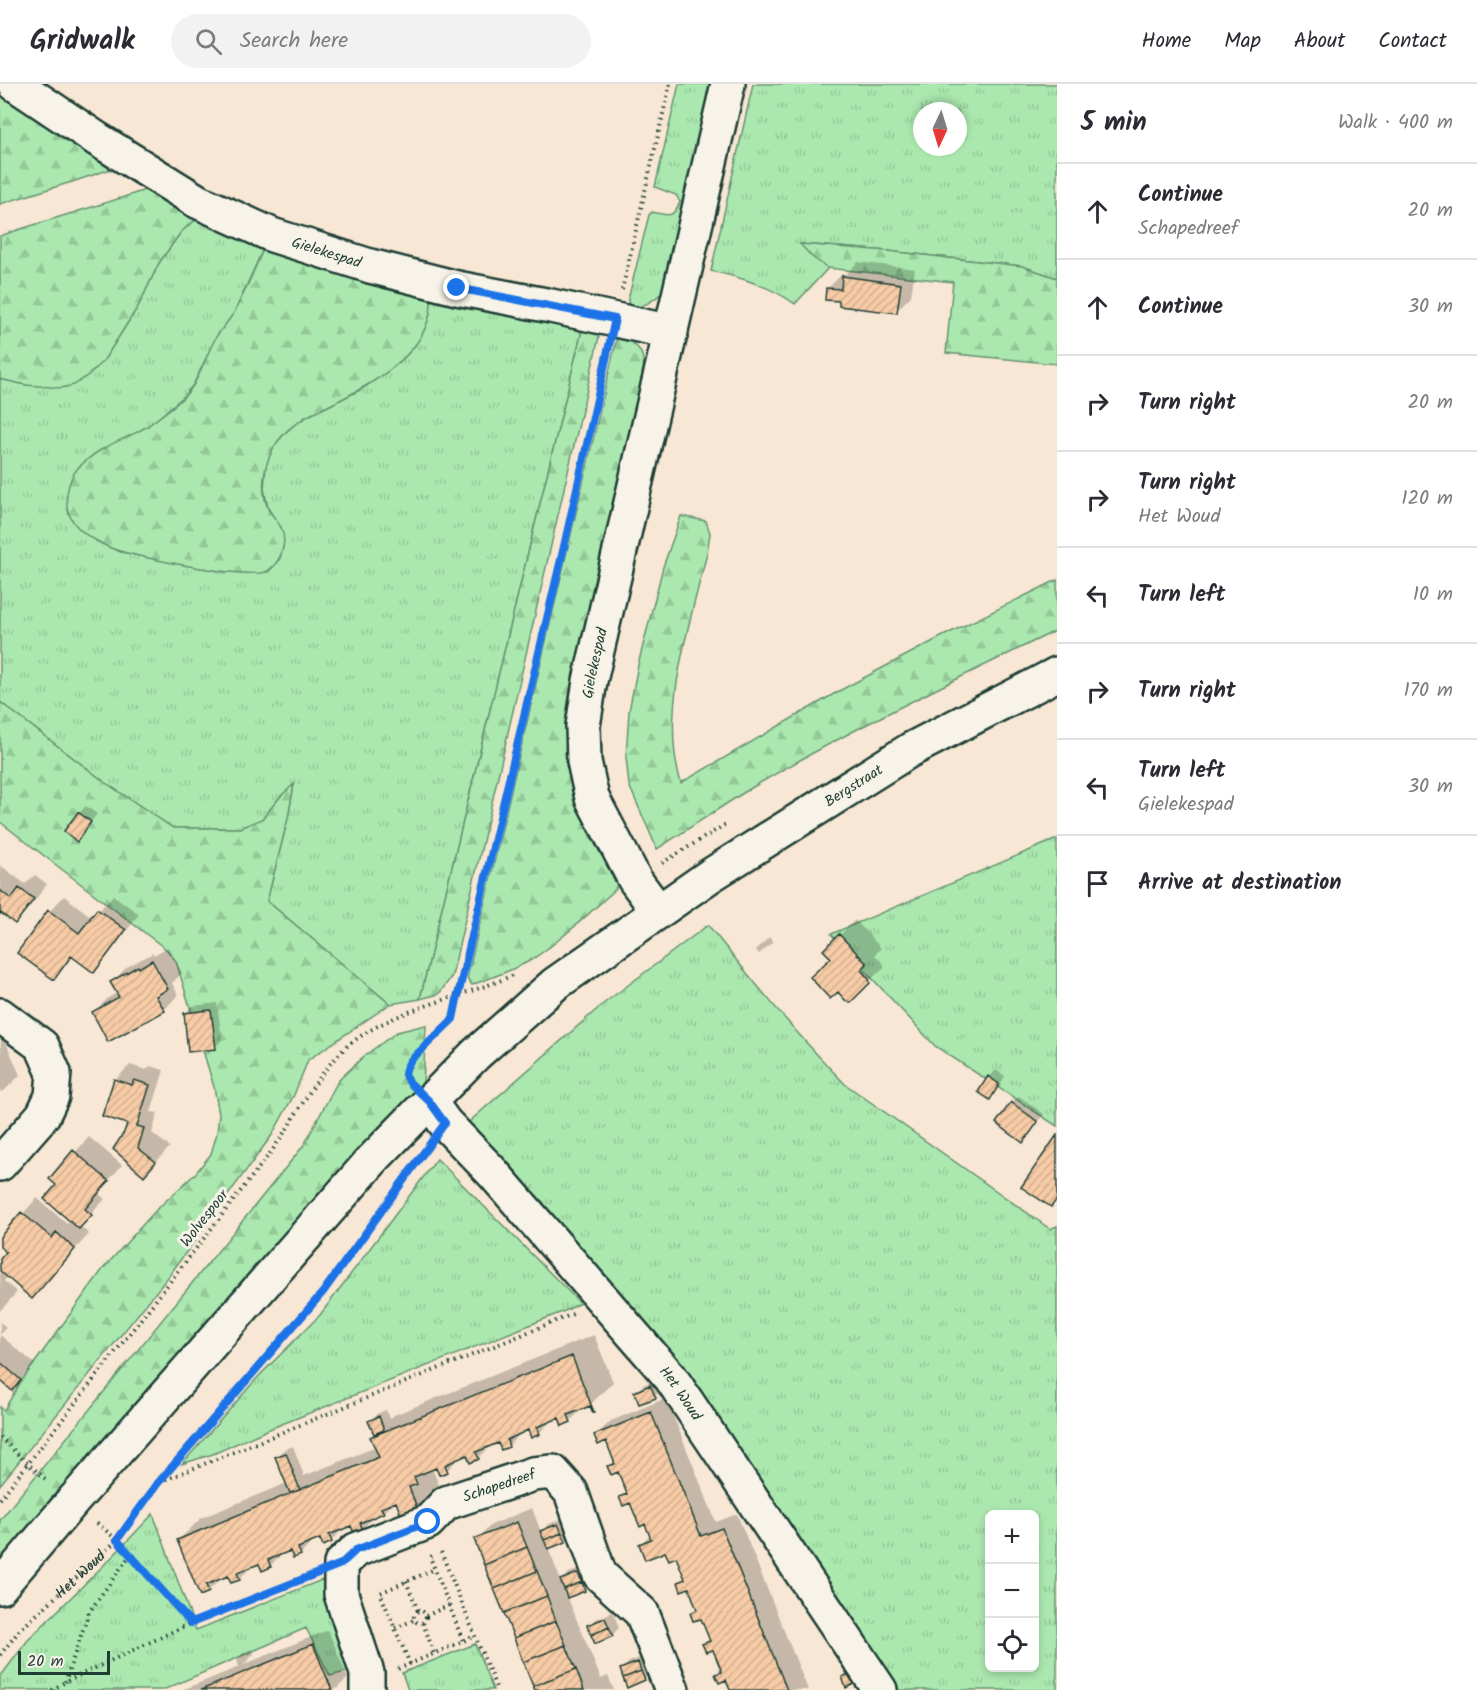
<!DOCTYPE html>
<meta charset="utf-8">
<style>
:root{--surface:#fff;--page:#f2f2f3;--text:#2b2b33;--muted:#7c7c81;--line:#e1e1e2}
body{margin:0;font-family:Kalam,sans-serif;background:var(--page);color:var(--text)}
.controls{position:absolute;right:18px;bottom:18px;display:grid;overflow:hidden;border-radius:9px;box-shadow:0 3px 9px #0003}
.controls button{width:54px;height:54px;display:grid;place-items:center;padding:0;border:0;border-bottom:2px solid var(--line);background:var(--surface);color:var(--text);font:30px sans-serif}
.compass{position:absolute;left:913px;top:18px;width:54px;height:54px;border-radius:50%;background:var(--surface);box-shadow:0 3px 9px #0003;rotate:184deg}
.scale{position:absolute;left:18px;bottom:15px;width:92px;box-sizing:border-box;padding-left:6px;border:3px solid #1f3d34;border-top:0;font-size:16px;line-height:21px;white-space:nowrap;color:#1f3d34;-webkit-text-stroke:4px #f7f3e8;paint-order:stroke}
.stop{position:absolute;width:18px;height:18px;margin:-14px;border:4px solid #1a73e8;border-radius:50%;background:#fff}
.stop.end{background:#1a73e8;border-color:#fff;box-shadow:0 2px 6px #0008}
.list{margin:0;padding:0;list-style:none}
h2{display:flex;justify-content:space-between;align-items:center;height:78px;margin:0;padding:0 24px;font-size:26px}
h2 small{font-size:20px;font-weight:400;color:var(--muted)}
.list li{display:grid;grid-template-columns:39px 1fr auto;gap:18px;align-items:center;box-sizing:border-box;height:96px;padding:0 24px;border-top:2px solid var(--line)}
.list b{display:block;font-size:22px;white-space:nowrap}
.list p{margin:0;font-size:20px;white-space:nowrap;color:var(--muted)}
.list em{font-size:20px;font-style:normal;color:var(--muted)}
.icon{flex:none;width:33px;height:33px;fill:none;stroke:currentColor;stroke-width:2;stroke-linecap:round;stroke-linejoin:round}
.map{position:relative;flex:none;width:1057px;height:1606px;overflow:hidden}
header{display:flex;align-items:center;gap:36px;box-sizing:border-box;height:84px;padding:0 30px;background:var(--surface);border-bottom:2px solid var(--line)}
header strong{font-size:28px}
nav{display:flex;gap:33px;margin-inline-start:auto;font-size:21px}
.search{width:420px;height:54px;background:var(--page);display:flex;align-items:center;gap:15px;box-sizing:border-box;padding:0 21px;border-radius:33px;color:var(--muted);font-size:22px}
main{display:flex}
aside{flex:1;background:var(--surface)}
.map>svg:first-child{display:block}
</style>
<header>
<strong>Gridwalk</strong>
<div class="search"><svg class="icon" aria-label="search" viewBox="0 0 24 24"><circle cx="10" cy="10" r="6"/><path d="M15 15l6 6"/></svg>Search here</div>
<nav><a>Home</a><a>Map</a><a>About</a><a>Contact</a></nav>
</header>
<main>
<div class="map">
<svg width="1057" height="1606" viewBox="0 0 1057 1606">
<defs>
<pattern id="grass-tufts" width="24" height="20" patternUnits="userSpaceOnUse" patternTransform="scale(1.5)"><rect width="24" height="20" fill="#abe8af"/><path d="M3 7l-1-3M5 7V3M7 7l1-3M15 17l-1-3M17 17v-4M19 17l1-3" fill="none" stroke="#93c897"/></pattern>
<pattern id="forest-firs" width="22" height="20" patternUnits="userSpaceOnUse" patternTransform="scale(1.5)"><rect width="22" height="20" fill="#abe8af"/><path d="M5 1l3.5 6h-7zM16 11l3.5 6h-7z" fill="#93c897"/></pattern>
<pattern id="building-hatch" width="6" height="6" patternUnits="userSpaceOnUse" patternTransform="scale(1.5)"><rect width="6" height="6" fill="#f6cba5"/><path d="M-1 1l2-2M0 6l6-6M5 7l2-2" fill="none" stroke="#d2af8f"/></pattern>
</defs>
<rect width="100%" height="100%" fill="#f7e7d4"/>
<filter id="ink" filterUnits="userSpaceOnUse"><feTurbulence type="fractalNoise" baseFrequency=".0167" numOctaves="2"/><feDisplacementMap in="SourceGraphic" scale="12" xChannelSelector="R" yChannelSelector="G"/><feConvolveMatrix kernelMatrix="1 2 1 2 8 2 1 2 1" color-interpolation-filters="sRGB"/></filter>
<g filter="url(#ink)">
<!-- grass -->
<path fill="url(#grass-tufts)" stroke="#659272" stroke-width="1.5" fill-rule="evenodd" d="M 679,0 L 715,0 L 667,203 C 657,215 647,221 631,226 L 629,222 L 628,216 L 649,131 L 652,128 C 668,132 674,134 680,118 L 676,111 L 655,103 Z
M 753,0 L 1057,0 L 1057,194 L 1022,182 L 888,167 L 801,160 L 812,172 L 828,184 L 795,220 C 771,202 740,193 711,187 ZM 922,27 L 958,27 L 958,63 L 922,63 Z
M 199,133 L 264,163 L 234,229 L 217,252 L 193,301 L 184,312 L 151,340 L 131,352 L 96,457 L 121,468 L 224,488 L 268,488 L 278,478 L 283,464 L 282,446 L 268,424 L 264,405 L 266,382 L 273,363 L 284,350 L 298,337 L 362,305 L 387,288 L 401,275 L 415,261 L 430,229 L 431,211 L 584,238 L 420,915 L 390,920 L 267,817 L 288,734 L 294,701 L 281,712 L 262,735 L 240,744 L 173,744 L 106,699 L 0,618 L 0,295 L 26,301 L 90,290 L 104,276 L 139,221 L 159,179 L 181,148 Z
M 1057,755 L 1057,1042 L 935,962 L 831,850 Z
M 708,841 C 752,896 796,950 845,1000 L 1050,1145 L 1057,1142 L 1057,1606 L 899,1606 L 718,1344 L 608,1198 L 565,1147 L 526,1103 L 461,1045 L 603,920 ZM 990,1430 L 1034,1430 L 1034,1584 L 990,1584 Z
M 437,1075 L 580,1219 L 567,1226 L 267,1346 L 213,1370 L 182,1380 L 258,1293 L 320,1231 Z
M 153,1430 L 196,1546 L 327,1494 L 349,1587 L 330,1592 L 306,1544 L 163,1606 L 0,1606 L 0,1593 L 28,1556 L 115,1470 Z
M 475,1560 L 493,1606 L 408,1606 L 402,1589 Z"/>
<!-- forest -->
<path fill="url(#forest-firs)" stroke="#659272" stroke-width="1.5" d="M 0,8 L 114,84 L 75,97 L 0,120 Z
M 148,105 L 199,133 L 181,148 L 159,179 L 139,221 L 104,276 L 90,290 L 74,301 L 61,304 L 26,301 L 0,295 L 0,152 C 49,135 99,122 148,105 Z
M 800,160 L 888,167 L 1022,182 L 1057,194 L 1057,280 L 946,269 L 953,198 L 828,184 L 812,173 Z
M 264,163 L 431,211 C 431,217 431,223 430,229 C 421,275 368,302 330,321 C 313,329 296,337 283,351 C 266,369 258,400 268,425 C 272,432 278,437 281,444 C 288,458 281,477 269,486 C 254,498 146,474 123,468 C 115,466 105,462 97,457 C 87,452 75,443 70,432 C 63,418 68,395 78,384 C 86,376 98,367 108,362 C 123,354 140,349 153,338 C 167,327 185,315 194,300 C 202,285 208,268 216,253 C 222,244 230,236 235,227 C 246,206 255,184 264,163 Z
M 584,238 L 601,244 L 452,892 L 439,910 L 420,915 Z
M 618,249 C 638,262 646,266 643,291 L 571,605 L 566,651 L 574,709 L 590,752 L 618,797 L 616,805 C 589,829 562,856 531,876 C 512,887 492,893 472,901 L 467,894 Z
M 681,432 L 706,437 L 710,449 L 707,469 C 690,540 659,628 681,699 L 839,607 L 941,553 L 1057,496 L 1057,546 C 955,596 851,645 753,703 C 720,723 689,745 657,765 L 629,701 L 626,673 L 629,627 L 638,581 L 663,483 Z
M 0,618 L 106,699 L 173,744 L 240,744 L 262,735 L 281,712 L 294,700 L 288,734 L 267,817 L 390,920 L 308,976 L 294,1011 L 272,1051 L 168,1193 L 0,1401 L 0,1323 L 4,1326 L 20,1299 L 103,1185 L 157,1125 L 195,1090 L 211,1070 L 217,1049 L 219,1030 L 214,1003 L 176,877 L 167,866 L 0,738 Z
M 426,941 L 423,1000 L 347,1079 L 302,1130 L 0,1495 L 0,1436 L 304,1061 L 338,997 L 364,972 L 397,948 Z"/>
<!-- shadow -->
<path fill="#0003" d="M 858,178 L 915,185 L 911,212 L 896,227 L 841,216 L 827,205 L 842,190 L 846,190 Z
M 86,722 L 97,730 L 77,756 L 79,729 Z
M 0,781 L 25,800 L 35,791 L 47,800 L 30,823 L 15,838 L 3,829 L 0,832 Z
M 113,811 L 139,830 L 108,872 L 93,887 L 74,872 L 54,894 L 19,868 L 50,827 L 64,812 L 93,834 Z
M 855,836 L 881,864 L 875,871 L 884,880 L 884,883 L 850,916 L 832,873 L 825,866 Z
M 769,853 L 773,858 L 759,870 L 756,866 Z
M 168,863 L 182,889 L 172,899 L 178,911 L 164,926 L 94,929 L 108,914 L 118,908 L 112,898 L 127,883 L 153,869 L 154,871 Z
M 217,919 L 222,956 L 215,963 L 185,930 L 192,922 Z
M 1,947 L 20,991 L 5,1006 L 0,1008 Z
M 130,981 L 146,986 L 150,982 L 164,986 L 151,1028 L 158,1029 L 152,1049 L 170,1063 L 144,1090 L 124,1051 L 129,1039 L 115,996 Z
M 996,986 L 1005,992 L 997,1007 L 990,1014 L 989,993 Z
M 1019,1012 L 1044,1030 L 1023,1057 L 1012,1019 Z
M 89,1053 L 122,1081 L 98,1109 L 105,1115 L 80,1142 L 89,1150 L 32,1213 L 8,1192 L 4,1197 L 17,1208 L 0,1227 L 0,1178 L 8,1168 L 0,1161 L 0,1155 L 37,1114 L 67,1140 L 71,1136 L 58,1101 L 51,1095 Z
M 0,1238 L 6,1243 L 0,1251 L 35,1280 L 12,1305 L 0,1294 Z
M 594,1251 L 613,1298 L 591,1320 L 584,1323 L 570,1337 L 560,1332 L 553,1335 L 539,1349 L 529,1344 L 523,1347 L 509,1361 L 502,1364 L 499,1357 L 492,1360 L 478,1374 L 468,1369 L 460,1373 L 447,1386 L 437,1382 L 432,1384 L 439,1401 L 417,1423 L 402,1429 L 397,1416 L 383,1428 L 375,1431 L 362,1445 L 352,1440 L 345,1443 L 331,1457 L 321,1453 L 315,1455 L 301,1470 L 294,1472 L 291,1465 L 284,1468 L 270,1482 L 260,1478 L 253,1481 L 239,1495 L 229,1490 L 223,1493 L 208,1507 L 179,1456 L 201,1434 L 287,1399 L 277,1373 L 284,1366 L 293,1362 L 304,1392 L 376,1363 L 372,1353 L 375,1350 L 370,1337 L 377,1330 L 386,1326 L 390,1335 L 394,1331 Z
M 658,1295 L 662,1305 L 655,1312 L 636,1308 L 643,1301 Z
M 666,1314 L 716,1438 L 737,1430 L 808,1606 L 731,1606 L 727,1594 L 717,1591 L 722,1585 L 714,1564 L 704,1560 L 710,1554 L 702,1533 L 692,1529 L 698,1523 L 689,1502 L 679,1499 L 686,1493 L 677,1471 L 666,1466 L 640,1460 L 651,1450 L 646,1439 L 631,1417 L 621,1414 L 627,1408 L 619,1386 L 609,1383 L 615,1377 L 606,1355 L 596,1351 L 611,1337 Z
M 532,1424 L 541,1448 L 549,1440 L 565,1434 L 572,1450 L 565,1457 L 548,1464 L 561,1497 L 569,1489 L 585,1483 L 592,1499 L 585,1506 L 567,1512 L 601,1595 L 608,1592 L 614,1606 L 536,1606 L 476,1456 L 491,1441 Z
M 613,1528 L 619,1544 L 612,1551 L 589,1542 L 596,1535 Z
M 328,1546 L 348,1594 L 335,1606 L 182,1606 L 239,1583 L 237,1576 L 244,1568 L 252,1565 L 254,1570 L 243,1581 Z
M 645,1572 L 652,1588 L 644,1595 L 621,1586 L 629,1578 Z"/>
<!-- building -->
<path fill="url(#building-hatch)" stroke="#1f3d34" stroke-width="1.5" d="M 842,192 L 901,200 L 897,229 L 839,222 L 839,217 L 825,216 L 826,204 L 841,205 Z
M 78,728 L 91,738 L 77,758 L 64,747 Z
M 19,804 L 34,815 L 15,840 L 1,829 L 0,830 L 0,806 L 11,815 Z
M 97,825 L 126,846 L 94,889 L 71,872 L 54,896 L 17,869 L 48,826 L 79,849 Z
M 839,850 L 867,880 L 861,886 L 869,895 L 870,899 L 851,918 L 846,917 L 838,908 L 830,915 L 810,893 L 831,874 L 823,866 Z
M 152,876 L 168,905 L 156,912 L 165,927 L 108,958 L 92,928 L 119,913 L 110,898 L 138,882 L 139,884 Z
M 211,926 L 216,965 L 188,968 L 184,929 Z
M 988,992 L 999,1000 L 990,1016 L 978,1008 Z
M 114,995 L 132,1001 L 134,996 L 150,1001 L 137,1042 L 144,1044 L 138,1064 L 156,1078 L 144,1092 L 113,1065 L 123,1050 L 123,1051 L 127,1040 L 102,1032 Z
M 1011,1018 L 1038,1038 L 1023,1059 L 996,1039 Z
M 1057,1051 L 1057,1115 L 1051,1123 L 1021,1103 Z
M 73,1066 L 109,1097 L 85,1125 L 92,1131 L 79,1145 L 44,1115 L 56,1101 L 49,1095 Z
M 21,1128 L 52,1154 L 56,1148 L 75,1165 L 32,1215 L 0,1187 L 0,1175 L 6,1168 L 0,1163 L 0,1153 Z
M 572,1272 L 594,1328 L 593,1329 L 590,1322 L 568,1331 L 571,1338 L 562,1342 L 559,1334 L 537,1343 L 540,1350 L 531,1354 L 528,1346 L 507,1356 L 509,1363 L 501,1366 L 498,1359 L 476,1368 L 479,1375 L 470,1379 L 467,1371 L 445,1381 L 448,1388 L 439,1391 L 436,1384 L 414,1393 L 417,1400 L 409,1403 L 417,1424 L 401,1431 L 396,1418 L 381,1424 L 384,1429 L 360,1439 L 363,1446 L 354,1449 L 351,1442 L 329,1451 L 332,1458 L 323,1462 L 320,1455 L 298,1464 L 301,1471 L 293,1474 L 290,1467 L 268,1476 L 271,1483 L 262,1487 L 259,1480 L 237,1489 L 240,1496 L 231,1499 L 228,1492 L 206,1501 L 209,1508 L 200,1512 L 177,1456 L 379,1373 L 370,1353 Z
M 0,1278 L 21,1296 L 12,1307 L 0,1296 Z
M 650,1301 L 656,1314 L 639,1320 L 634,1308 Z
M 651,1328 L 701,1452 L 722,1444 L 787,1606 L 730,1606 L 726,1596 L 719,1599 L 715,1590 L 722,1588 L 713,1566 L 706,1568 L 702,1560 L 710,1557 L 701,1535 L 693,1537 L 690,1529 L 697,1526 L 689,1504 L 681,1507 L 678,1498 L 685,1495 L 676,1473 L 669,1476 L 665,1468 L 645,1476 L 639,1460 L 651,1455 L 645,1440 L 640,1443 L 630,1419 L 623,1422 L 619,1413 L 627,1410 L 618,1388 L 611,1391 L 607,1382 L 615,1380 L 606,1357 L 598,1361 L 594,1351 Z
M 379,1332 L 384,1346 L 374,1350 L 368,1337 Z
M 286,1369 L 300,1406 L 290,1409 L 275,1373 Z
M 517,1438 L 527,1463 L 484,1481 L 474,1455 Z
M 558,1440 L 562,1449 L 544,1456 L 540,1447 Z
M 562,1449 L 566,1458 L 548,1465 L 544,1456 Z
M 527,1463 L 537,1487 L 494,1505 L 484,1481 Z
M 537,1487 L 547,1512 L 504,1529 L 494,1505 Z
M 578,1489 L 582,1498 L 564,1505 L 560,1496 Z
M 582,1498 L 585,1507 L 567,1514 L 564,1505 Z
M 547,1512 L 556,1537 L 514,1554 L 504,1529 Z
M 605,1534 L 609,1543 L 591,1551 L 587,1541 Z
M 556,1537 L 566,1561 L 523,1578 L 514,1554 Z
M 609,1543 L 613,1552 L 595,1560 L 591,1551 Z
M 313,1560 L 332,1606 L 201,1606 Z
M 566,1561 L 576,1585 L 533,1602 L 523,1578 Z
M 638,1578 L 641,1587 L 623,1594 L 620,1585 Z
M 576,1585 L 584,1606 L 535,1606 L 533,1602 Z
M 641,1587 L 645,1596 L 627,1604 L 623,1594 Z
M 851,1589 L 856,1599 L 846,1604 L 842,1593 Z"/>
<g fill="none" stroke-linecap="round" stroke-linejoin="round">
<defs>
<g id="minor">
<path id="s2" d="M 15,0 L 97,55 L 197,117 L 272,151 L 370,182 L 457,204 L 551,222 L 671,248"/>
<path id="s3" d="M 658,827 L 635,796 L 592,714 L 584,677 L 583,642 L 590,597 C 636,398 681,199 728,0"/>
<path d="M 0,931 L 42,962 L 54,989 L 52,1012 L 43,1031 L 0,1080"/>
<path id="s4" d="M 429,1017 L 445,1039 L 493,1089 L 671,1294 L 880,1606"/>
<path id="s5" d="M 0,1503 L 73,1417 L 373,1075 L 476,970 L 555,900 L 711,791 L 910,666 L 1057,590"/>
<path id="s6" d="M 367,1606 L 367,1589 L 341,1510 L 341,1480 L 356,1466 L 428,1438 L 446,1419 L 533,1390 L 553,1388 L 571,1408 L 600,1491 L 642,1529 L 672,1606"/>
</g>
</defs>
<!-- minor casing -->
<use href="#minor" stroke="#1f3d34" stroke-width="38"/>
<!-- path -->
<g stroke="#1f3d34" stroke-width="4" stroke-dasharray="1.5 4.5" stroke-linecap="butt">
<path d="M 622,206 L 670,0"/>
<path d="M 662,779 L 728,739"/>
<path d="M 408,995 C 404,988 407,983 410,977 L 453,935 L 457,911 L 563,467 L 608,266"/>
<path d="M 0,1353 L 28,1380 L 48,1397"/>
<path d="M 160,1398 L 573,1230"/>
<path d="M 0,1415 C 90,1301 179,1186 268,1072 C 295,1037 317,986 351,959 C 398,923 460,915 513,891"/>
<path d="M 97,1439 L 117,1456 L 191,1539"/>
<path d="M 441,1468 L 497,1606"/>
<path d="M 432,1472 L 430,1473 L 463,1557"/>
<path d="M 406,1497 L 418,1527"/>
<circle cx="420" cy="1533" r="6"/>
<path d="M 426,1532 L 449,1521"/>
<path d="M 423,1539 L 434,1569"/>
<path d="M 395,1544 L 414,1536"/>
<path id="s1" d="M 0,1571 L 19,1547 L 117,1456 L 157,1399 L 323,1208 L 413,1083"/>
<path d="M 410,1580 L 380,1509 L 435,1485"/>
<path d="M 398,1585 L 475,1552"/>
<path d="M 65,1598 L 89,1528 L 130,1471"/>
<path d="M 52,1606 L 65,1598 L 191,1539 L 309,1492"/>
</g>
<!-- minor -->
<use href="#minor" stroke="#f7f3e8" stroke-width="33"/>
</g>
</g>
<g fill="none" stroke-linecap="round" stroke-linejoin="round" filter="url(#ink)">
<!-- route -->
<path stroke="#1a73e8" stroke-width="8" d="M 428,1438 L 356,1466 L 341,1480 L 191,1539 L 117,1456 L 158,1399 L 323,1208 L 445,1039 L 429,1017 L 410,999 L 405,991 L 406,985 L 410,977 L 453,935 L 458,911 L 563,467 L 615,235 L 457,204"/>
</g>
<g text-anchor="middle" stroke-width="6" stroke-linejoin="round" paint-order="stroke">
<!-- street labels -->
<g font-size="15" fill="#1f3d34" stroke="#f7f3e8">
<text dy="5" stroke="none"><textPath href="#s2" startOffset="356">Gielekespad</textPath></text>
<text dy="5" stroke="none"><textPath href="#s3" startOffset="268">Gielekespad</textPath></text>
<text dy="5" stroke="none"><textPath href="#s5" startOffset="1179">Bergstraat</textPath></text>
<text transform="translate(204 1134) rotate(-52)" y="5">Wolvespoor</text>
<text dy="5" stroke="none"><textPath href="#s4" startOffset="386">Het Woud</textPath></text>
<text dy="5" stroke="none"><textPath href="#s6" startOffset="310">Schapedreef</textPath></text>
<text dy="5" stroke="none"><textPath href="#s1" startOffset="114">Het Woud</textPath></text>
</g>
</g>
</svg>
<div class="controls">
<button>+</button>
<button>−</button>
<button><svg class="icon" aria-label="locate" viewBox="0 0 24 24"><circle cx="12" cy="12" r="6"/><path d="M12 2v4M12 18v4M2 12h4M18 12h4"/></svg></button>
</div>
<svg class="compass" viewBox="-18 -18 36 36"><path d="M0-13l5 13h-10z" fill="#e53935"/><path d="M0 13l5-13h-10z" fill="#7c7c81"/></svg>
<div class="scale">20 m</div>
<div class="stop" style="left:428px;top:1438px"></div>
<div class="stop end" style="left:457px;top:204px"></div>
</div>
<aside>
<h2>5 min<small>Walk · 400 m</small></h2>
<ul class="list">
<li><svg class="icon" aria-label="ahead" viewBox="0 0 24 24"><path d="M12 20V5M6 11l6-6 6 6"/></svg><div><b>Continue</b><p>Schapedreef</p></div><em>20 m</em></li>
<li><svg class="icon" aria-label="ahead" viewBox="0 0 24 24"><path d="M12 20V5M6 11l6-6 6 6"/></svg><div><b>Continue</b></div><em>30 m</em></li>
<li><svg class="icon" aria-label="right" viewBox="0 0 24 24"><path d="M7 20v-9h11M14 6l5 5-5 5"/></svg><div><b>Turn right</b></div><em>20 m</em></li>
<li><svg class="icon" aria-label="right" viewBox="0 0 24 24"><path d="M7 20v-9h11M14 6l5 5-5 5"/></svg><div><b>Turn right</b><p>Het Woud</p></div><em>120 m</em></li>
<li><svg class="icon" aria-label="left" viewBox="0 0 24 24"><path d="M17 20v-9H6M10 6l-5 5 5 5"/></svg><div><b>Turn left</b></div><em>10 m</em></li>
<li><svg class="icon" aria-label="right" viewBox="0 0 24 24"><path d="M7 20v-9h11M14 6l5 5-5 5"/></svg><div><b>Turn right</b></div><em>170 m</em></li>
<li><svg class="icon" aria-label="left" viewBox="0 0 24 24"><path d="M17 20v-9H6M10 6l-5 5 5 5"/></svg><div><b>Turn left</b><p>Gielekespad</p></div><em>30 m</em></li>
<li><svg class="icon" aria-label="arrive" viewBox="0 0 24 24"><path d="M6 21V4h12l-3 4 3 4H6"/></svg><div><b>Arrive at destination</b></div></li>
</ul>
</aside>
</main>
